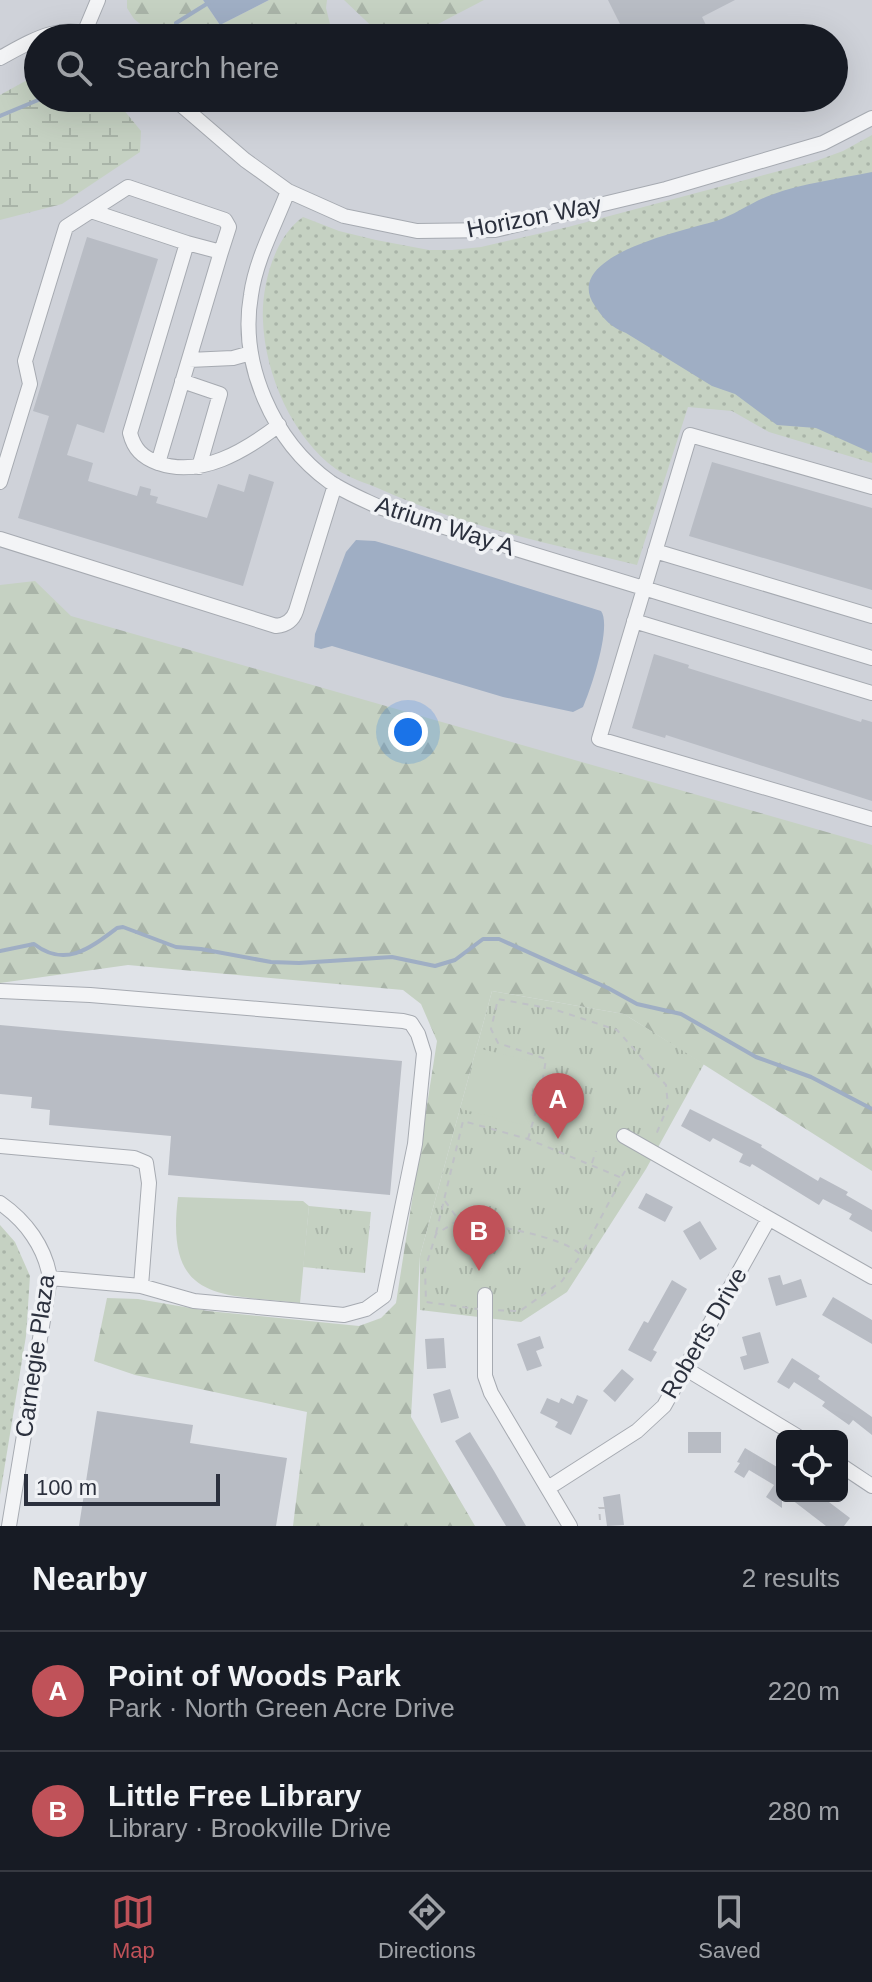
<!DOCTYPE html>
<meta charset="utf-8">
<style>
:root{--surface:#171b24;--page:#242831;--text:#f1f3f6;--muted:#9ea1a6;--line:#363941;--accent:#c05259}
body{margin:0;font-family:Helvetica,sans-serif;background:var(--page);color:var(--text)}
.controls{position:absolute;right:24px;bottom:24px;display:grid;overflow:hidden;border-radius:12px;box-shadow:0 8px 32px #0002}
.controls button{width:72px;height:72px;display:grid;place-items:center;padding:0;border:0;border-bottom:2px solid var(--line);background:var(--surface);color:var(--text);font:40px sans-serif}
.scale{position:absolute;left:24px;bottom:20px;width:196px;box-sizing:border-box;padding-left:8px;border:4px solid #2b303d;border-top:0;font-size:22px;line-height:28px;white-space:nowrap;color:#2b303d;-webkit-text-stroke:6px #f0f2f5;paint-order:stroke}
.you{position:absolute;left:408px;top:732px;width:28px;height:28px;margin:-20px;border:6px solid #fff;border-radius:50%;background:#1a73e8;box-shadow:0 0 0 12px #1a73e833}
.badge{display:grid;place-items:center;width:52px;height:52px;border-radius:50%;background:var(--accent);color:#fff;font-size:26px;font-weight:700}
.pin{position:absolute;translate:-50% -66px;filter:drop-shadow(0 2px 4px #0008)}
.pin::after{content:'';position:absolute;top:42px;width:28px;height:24px;background:inherit;clip-path:polygon(0 0,100% 0,50% 100%)}
.list{margin:0;padding:0;list-style:none}
h2{display:flex;justify-content:space-between;align-items:center;height:104px;margin:0;padding:0 32px;font-size:34px}
h2 small{font-size:26px;font-weight:400;color:var(--muted)}
.list li{display:grid;grid-template-columns:52px 1fr auto;gap:24px;align-items:center;box-sizing:border-box;height:120px;padding:0 32px;border-top:2px solid var(--line)}
.list b{display:block;font-size:30px;white-space:nowrap}
.list p{margin:0;font-size:26px;white-space:nowrap;color:var(--muted)}
.list em{font-size:26px;font-style:normal;color:var(--muted)}
.icon{flex:none;width:44px;height:44px;fill:none;stroke:currentColor;stroke-width:2;stroke-linecap:round;stroke-linejoin:round}
.map{position:relative;flex:none;width:872px;height:1526px;overflow:hidden}
.search{position:absolute;background:var(--surface);box-shadow:0 8px 32px #0002;left:24px;right:24px;top:24px;height:88px;display:flex;align-items:center;gap:20px;box-sizing:border-box;padding:0 28px;border-radius:44px;color:var(--muted);font-size:30px}
.sheet{height:344px;background:var(--surface)}
nav{display:flex;justify-content:space-around;align-items:center;box-sizing:border-box;height:112px;border-top:2px solid var(--line);background:var(--surface);font-size:22px;color:var(--muted)}
nav a{display:grid;justify-items:center;gap:4px}
nav .on{color:var(--accent)}
.map>svg:first-child{display:block}
</style>
<div class="map">
<svg width="872" height="1526" viewBox="0 0 872 1526">
<defs>
<pattern id="grass-dots" width="8" height="8" patternUnits="userSpaceOnUse" patternTransform="scale(2)"><rect width="8" height="8" fill="#c5d1c2"/><path d="M2 2h.1M6 6h.1" fill="none" stroke="#a9b4a8" stroke-width="1.8" stroke-linecap="round"/></pattern>
<pattern id="forest-firs" width="22" height="20" patternUnits="userSpaceOnUse" patternTransform="scale(2)"><rect width="22" height="20" fill="#c5d1c2"/><path d="M5 1l3.5 6h-7zM16 11l3.5 6h-7z" fill="#a9b4a8"/></pattern>
<pattern id="wetland-marsh" width="20" height="14" patternUnits="userSpaceOnUse" patternTransform="scale(2)"><rect width="20" height="14" fill="#c5d1c2"/><path d="M1 5h8M5 5V1M11 12h8M15 12V8" fill="none" stroke="#a9b4a8"/></pattern>
<pattern id="park-tufts" width="24" height="20" patternUnits="userSpaceOnUse" patternTransform="scale(2)"><rect width="24" height="20" fill="#c5d1c2"/><path d="M3 7l-1-3M5 7V3M7 7l1-3M15 17l-1-3M17 17v-4M19 17l1-3" fill="none" stroke="#a9b4a8"/></pattern>
</defs>
<rect width="100%" height="100%" fill="#e0e3e8"/>
<!-- built -->
<path fill="#cfd2d9" fill-rule="evenodd" d="M 0,0 L 872,0 L 872,1108 L 0,782 ZM 38,38 L 834,38 L 834,98 L 38,98 Z"/>
<!-- grass -->
<path fill="url(#grass-dots)" d="M 872,135 L 872,463 L 769,432 L 732,411 L 688,407 L 637,565 C 551,544 462,526 380,489 C 366,483 349,478 336,469 C 292,437 265,374 263,321 C 261,287 274,237 303,217 L 339,231 L 376,240 L 429,250 L 452,250 L 481,247 L 568,227 L 813,162 L 843,151 Z
M 0,1225 L 15,1242 L 30,1276 L 26,1336 L 0,1495 Z"/>
<!-- forest -->
<path fill="url(#forest-firs)" d="M 127,0 L 203,0 L 220,25 L 269,0 L 327,0 L 326,8 L 331,28 L 312,38 L 158,38 L 134,19 L 127,8 Z
M 344,0 L 484,0 L 411,38 L 384,38 Z
M 35,581 L 71,616 L 872,845 L 872,1171 L 624,1014 L 492,991 L 420,1256 L 411,1417 L 475,1526 L 293,1526 L 307,1412 L 135,1375 L 94,1361 L 107,1298 L 138,1299 L 208,1311 L 359,1326 L 381,1318 L 396,1303 L 437,1041 L 421,1004 L 403,990 L 128,965 L 0,983 L 0,585 Z"/>
<!-- wetland -->
<path fill="url(#wetland-marsh)" d="M 38,74 L 38,98 L 114,98 L 141,131 L 140,152 L 62,204 L 0,220 L 0,95 Z"/>
<!-- park -->
<path fill="url(#park-tufts)" d="M 492,991 L 624,1014 L 704,1064 L 646,1169 L 567,1292 L 521,1322 L 420,1310 L 420,1256 Z
M 309,1206 L 371,1212 L 365,1273 L 303,1267 Z"/>
<!-- garden -->
<path fill="#c5d1c2" d="M 477,1048 L 539,1063 L 524,1125 L 461,1109 Z
M 178,1197 L 303,1201 L 309,1206 L 300,1303 C 218,1294 165,1302 178,1197 Z"/>
<!-- water -->
<path fill="#9faec4" d="M 203,0 L 269,0 L 220,25 Z
M 872,172 L 872,453 L 816,428 L 777,425 L 735,394 L 712,386 L 626,333 C 611,327 604,320 595,306 C 559,255 687,230 716,221 C 735,215 752,202 771,195 C 803,183 839,179 872,172 Z
M 356,540 L 375,541 L 406,550 L 601,611 C 612,626 591,689 583,707 L 573,712 L 503,697 L 332,646 L 321,649 L 314,647 L 315,634 L 346,552 Z"/>
<g fill="none" stroke-linecap="round" stroke-linejoin="round">
<!-- stream -->
<path stroke="#9faec4" stroke-width="4" d="M 176,23 L 213,0
M 76,98 L 87,102 L 91,98
M 0,116 L 43,98
M 0,951 L 34,944 C 65,968 89,949 117,928 L 123,927 L 176,947 L 201,949 L 271,962 L 299,963 L 392,957 L 435,966 L 455,960 L 483,939 L 499,939 L 608,988 L 637,1004 L 681,1014 L 756,1057 L 811,1077 L 872,1109"/>
</g>
<!-- building -->
<path fill="#b8bcc4" d="M 608,0 L 735,0 L 702,17 L 711,35 L 705,38 L 627,38 Z
M 87,237 L 158,259 L 104,433 L 77,424 L 67,455 L 93,463 L 88,481 L 137,496 L 140,486 L 151,489 L 150,495 L 158,497 L 156,503 L 207,518 L 218,484 L 244,492 L 249,474 L 274,482 L 243,586 L 18,518 L 49,416 L 33,411 Z
M 712,462 L 872,508 L 872,590 L 689,536 Z
M 654,654 L 689,665 L 688,668 L 861,722 L 862,719 L 872,722 L 872,801 L 666,735 L 665,738 L 632,728 Z
M 0,1025 L 402,1061 L 390,1195 L 168,1175 L 171,1136 L 49,1125 L 50,1110 L 31,1108 L 32,1097 L 0,1094 Z
M 690,1109 L 762,1145 L 761,1147 L 818,1181 L 820,1177 L 848,1192 L 846,1195 L 872,1210 L 872,1232 L 849,1219 L 852,1214 L 823,1199 L 819,1205 L 752,1164 L 750,1167 L 739,1162 L 743,1154 L 713,1138 L 710,1142 L 681,1126 Z
M 646,1193 L 673,1207 L 665,1222 L 638,1208 Z
M 700,1221 L 717,1249 L 700,1260 L 683,1231 Z
M 780,1275 L 783,1285 L 801,1279 L 807,1297 L 776,1306 L 768,1278 Z
M 672,1280 L 687,1289 L 653,1350 L 657,1352 L 651,1362 L 628,1350 L 644,1321 L 648,1323 Z
M 833,1297 L 872,1320 L 872,1344 L 822,1315 Z
M 760,1332 L 769,1363 L 744,1370 L 740,1357 L 747,1355 L 742,1337 Z
M 540,1336 L 544,1348 L 536,1351 L 542,1366 L 527,1371 L 517,1344 Z
M 444,1338 L 446,1368 L 427,1369 L 425,1339 Z
M 792,1358 L 820,1376 L 818,1379 L 872,1417 L 872,1435 L 853,1420 L 849,1425 L 822,1406 L 825,1402 L 794,1382 L 789,1389 L 777,1382 Z
M 622,1369 L 634,1379 L 615,1402 L 603,1391 Z
M 450,1389 L 459,1418 L 441,1423 L 433,1394 Z
M 577,1395 L 588,1400 L 571,1435 L 555,1427 L 558,1422 L 540,1413 L 547,1398 L 559,1403 L 561,1398 L 573,1404 Z
M 97,1411 L 193,1425 L 190,1443 L 287,1458 L 276,1526 L 79,1526 Z
M 470,1432 L 494,1471 L 526,1526 L 506,1526 L 455,1441 Z
M 688,1432 L 721,1432 L 721,1453 L 688,1453 Z
M 745,1448 L 782,1470 L 782,1508 L 766,1497 L 774,1485 L 749,1470 L 744,1478 L 734,1472 L 740,1463 L 737,1462 Z
M 620,1494 L 624,1525 L 607,1526 L 603,1497 Z
M 787,1496 L 821,1496 L 850,1518 L 844,1526 L 826,1526 Z"/>
<g fill="none" stroke-linecap="round" stroke-linejoin="round">
<defs>
<path id="minor" d="M 85,31 L 98,0
M 0,58 C 33,40 62,21 99,38
M 173,98 L 245,160 L 288,191 L 344,216 L 417,231 L 495,230 L 666,189 L 823,143 L 872,118
M 288,191 C 275,225 256,259 251,295 C 239,364 273,441 330,482 C 345,492 362,499 379,507 L 872,658
M 91,211 L 187,243
M 189,360 L 233,358 L 251,353
M 182,381 L 220,394 L 199,467
M 158,463 L 221,252 L 187,243 L 130,433 C 134,449 142,457 158,463 C 201,478 245,451 279,425
M 0,482 L 30,384 L 25,361 L 66,227 L 128,187 L 225,220 L 229,227 L 221,252
M 872,487 L 690,435 L 599,739 L 872,819
M 0,539 L 276,626 C 286,625 293,620 296,611 L 335,485
M 655,551 L 872,616
M 634,621 L 872,693
M 0,991 L 90,995 L 403,1021 L 411,1023 L 418,1034 L 424,1053 L 415,1144 L 384,1296 L 366,1309 L 344,1315 L 194,1301 L 141,1286 L 50,1278
M 624,1136 L 872,1277
M 0,1146 L 134,1158 L 146,1163 L 149,1183 L 141,1286
M 0,1203 C 26,1221 45,1247 50,1278 L 9,1526
M 485,1295 L 485,1376 L 491,1393 L 570,1526
M 686,1369 L 797,1436
M 842,1466 L 872,1486
M 548,1488 L 637,1431 L 664,1406 L 768,1220"/>
</defs>
<!-- minor casing -->
<use href="#minor" stroke="#a6aab1" stroke-width="16"/>
<!-- path -->
<path stroke="#bfc1c6" stroke-width="2" stroke-dasharray="6 6" stroke-linecap="butt" d="M 531,1095 L 539,1096
M 528,1139 L 540,1097 L 546,1059 L 498,1043 L 491,1029 L 498,999 L 553,1009 L 617,1030 L 666,1085 L 668,1106 L 655,1137
M 592,1163 L 596,1151
M 622,1176 L 627,1168
M 445,1201 L 458,1219
M 459,1220 C 488,1225 562,1235 581,1255 L 562,1281 L 520,1311 L 485,1310 L 426,1302 L 425,1269 L 436,1234 Z
M 436,1233 L 463,1121 L 528,1139 L 622,1178 L 582,1253
M 600,1520 L 599,1508 L 605,1508"/>
<!-- minor -->
<use href="#minor" stroke="#f3f4f6" stroke-width="14"/>
</g>
<g text-anchor="middle" stroke-width="7" stroke-linejoin="round" paint-order="stroke">
<!-- street labels -->
<g font-size="24" fill="#2b303d" stroke="#f0f2f5">
<text transform="translate(534 217) rotate(-11)" y="8">Horizon Way</text>
<text transform="translate(445 526) rotate(18)" y="8">Atrium Way A</text>
<text transform="translate(704 1333) rotate(-60)" y="8">Roberts Drive</text>
<text transform="translate(35 1356) rotate(-82)" y="8">Carnegie Plaza</text>
</g>
</g>
</svg>
<div class="controls">
<button><svg class="icon" aria-label="locate" viewBox="0 0 24 24"><circle cx="12" cy="12" r="6"/><path d="M12 2v4M12 18v4M2 12h4M18 12h4"/></svg></button>
</div>
<div class="scale">100 m</div>
<div class="you"></div>
<div class="pin badge" style="left:558px;top:1139px">A</div>
<div class="pin badge" style="left:479px;top:1271px">B</div>
<div class="search"><svg class="icon" aria-label="search" viewBox="0 0 24 24"><circle cx="10" cy="10" r="6"/><path d="M15 15l6 6"/></svg>Search here</div>
</div>
<section class="sheet">
<h2>Nearby<small>2 results</small></h2>
<ul class="list">
<li><span class="badge">A</span><div><b>Point of Woods Park</b><p>Park · North Green Acre Drive</p></div><em>220 m</em></li>
<li><span class="badge">B</span><div><b>Little Free Library</b><p>Library · Brookville Drive</p></div><em>280 m</em></li>
</ul>
</section>
<nav>
<a class="on"><svg class="icon" aria-label="map" viewBox="0 0 24 24"><path d="M3 6l6-2 6 2 6-2v14l-6 2-6-2-6 2zM9 4v14M15 6v14"/></svg>Map</a>
<a><svg class="icon" aria-label="directions" viewBox="0 0 24 24"><path d="M12 3l9 9-9 9-9-9zM9 14v-3h6M13 9l2 2-2 2"/></svg>Directions</a>
<a><svg class="icon" aria-label="saved" viewBox="0 0 24 24"><path d="M7 4h10v16l-5-4-5 4z"/></svg>Saved</a>
</nav>
